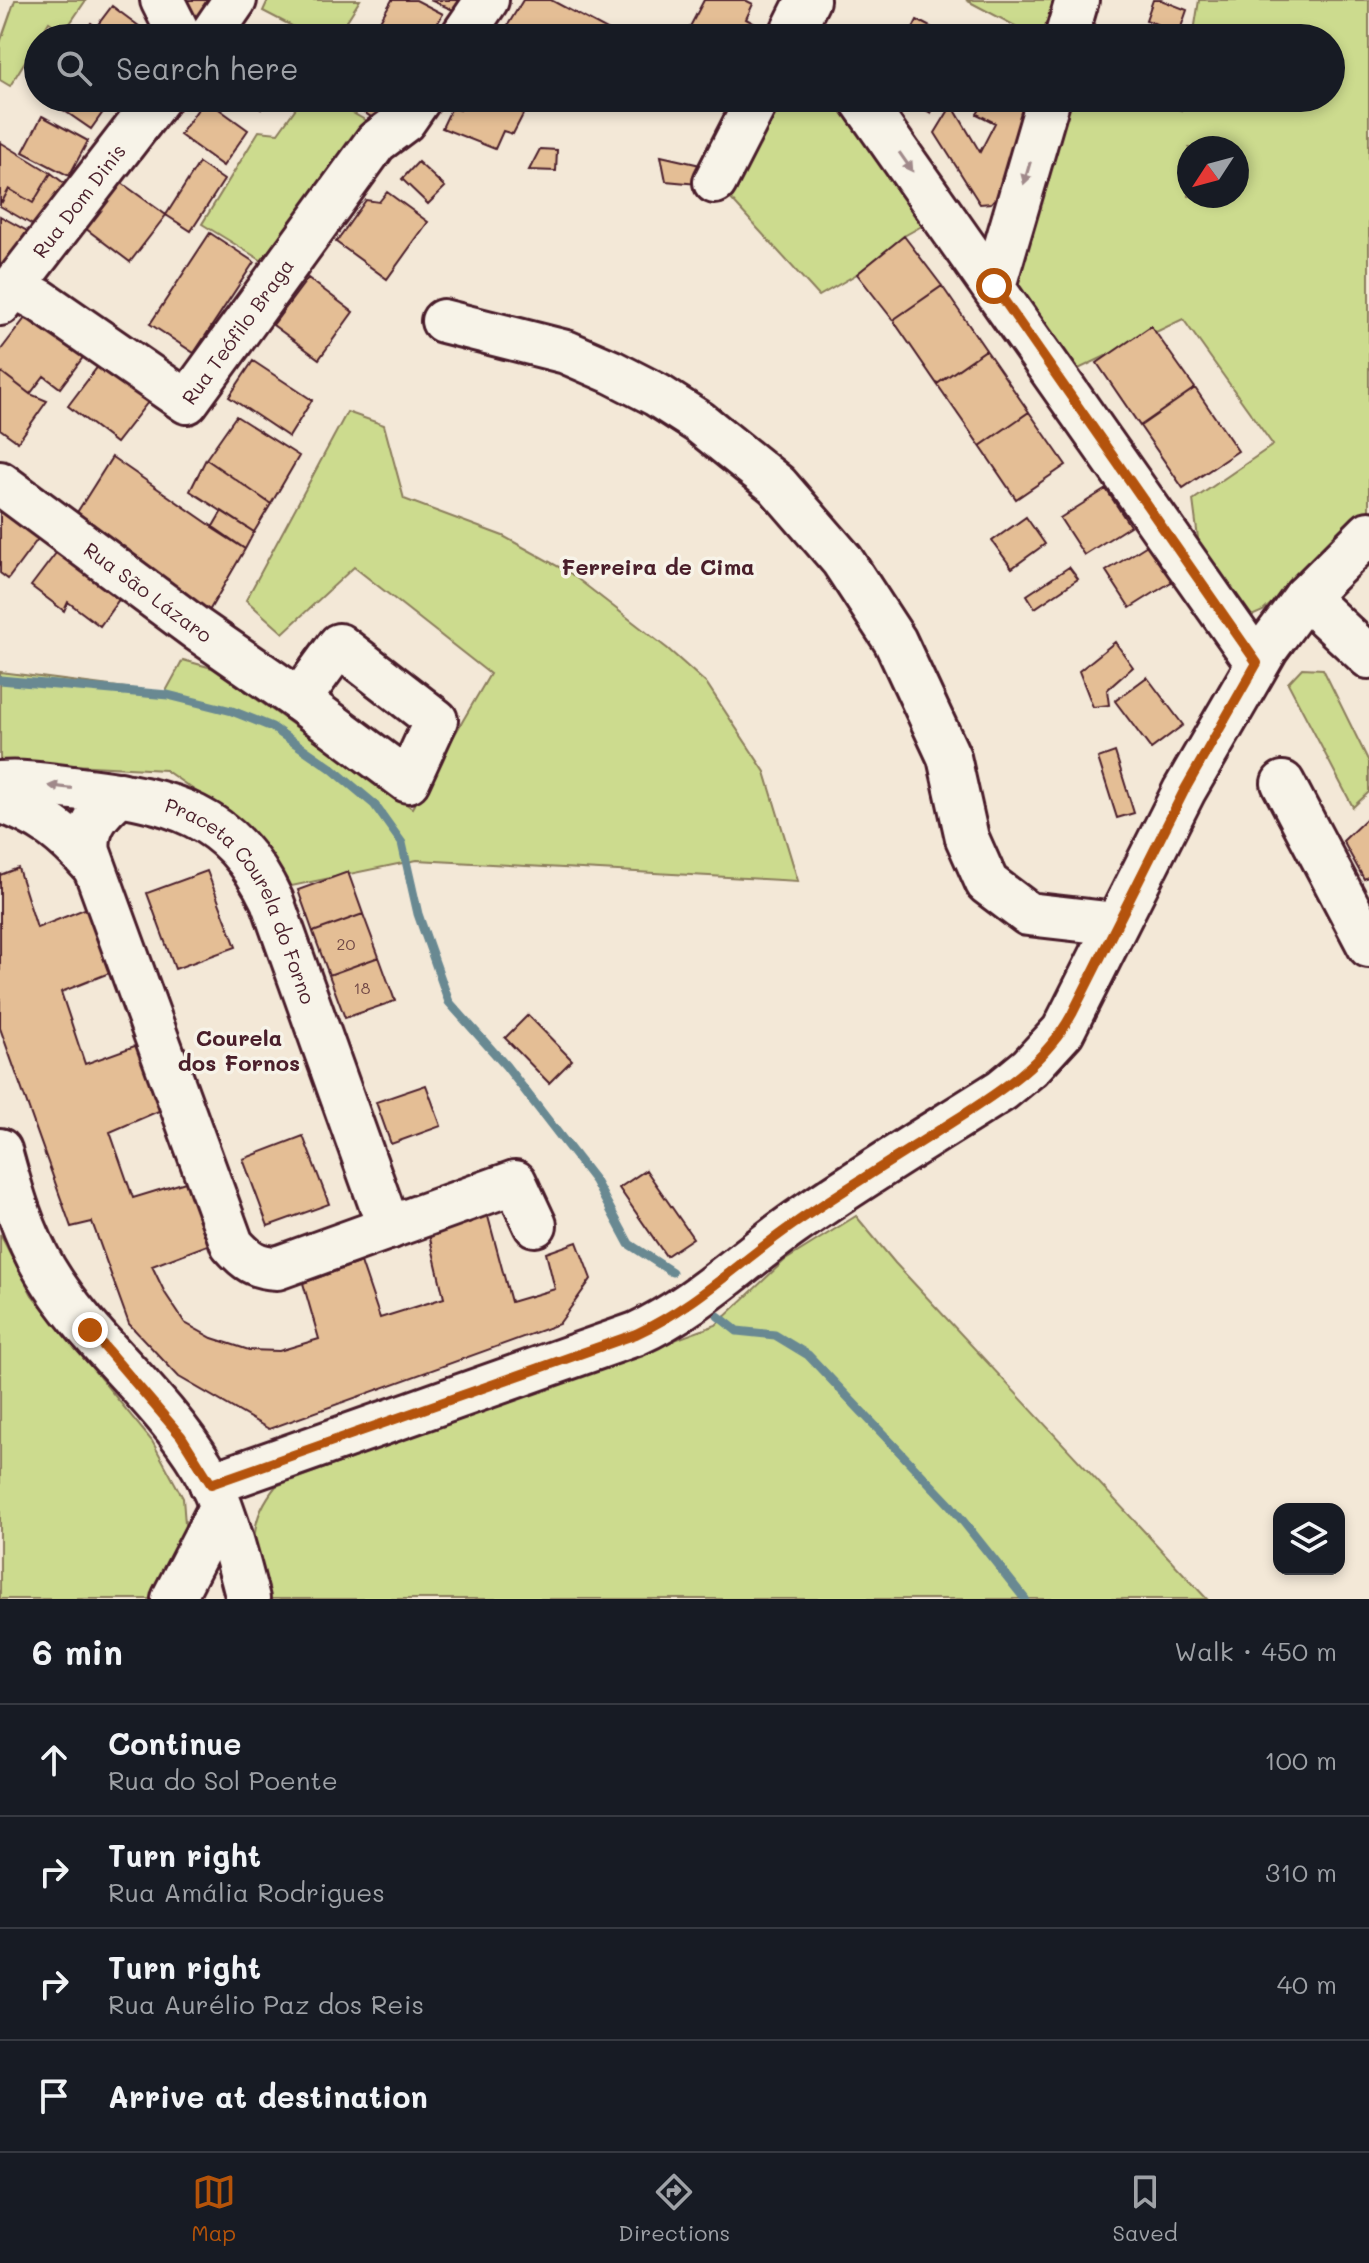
<!DOCTYPE html>
<meta charset="utf-8">
<style>
:root{--surface:#171b24;--page:#242831;--text:#f1f3f6;--muted:#9ea1a6;--line:#363941;--accent:#b45309}
body{margin:0;font-family:Mali,sans-serif;background:var(--page);color:var(--text)}
.controls{position:absolute;right:24px;bottom:24px;display:grid;overflow:hidden;border-radius:16px;box-shadow:0 4px 12px #0003}
.controls button{width:72px;height:72px;display:grid;place-items:center;padding:0;border:0;border-bottom:2px solid var(--line);background:var(--surface);color:var(--text);font:40px sans-serif}
.compass{position:absolute;left:1177px;top:136px;width:72px;height:72px;border-radius:50%;background:var(--surface);box-shadow:0 4px 12px #0003;rotate:234deg}
.stop{position:absolute;width:24px;height:24px;margin:-18px;border:6px solid #b45309;border-radius:50%;background:#fff}
.stop.end{background:#b45309;border-color:#fff;box-shadow:0 2px 8px #0008}
.list{margin:0;padding:0;list-style:none}
h2{display:flex;justify-content:space-between;align-items:center;height:104px;margin:0;padding:0 32px;font-size:34px}
h2 small{font-size:26px;font-weight:400;color:var(--muted)}
.list li{display:grid;grid-template-columns:52px 1fr auto;gap:24px;align-items:center;box-sizing:border-box;height:112px;padding:0 32px;border-top:2px solid var(--line)}
.list b{display:block;font-size:30px;white-space:nowrap}
.list p{margin:0;font-size:26px;white-space:nowrap;color:var(--muted)}
.list em{font-size:26px;font-style:normal;color:var(--muted)}
.icon{flex:none;width:44px;height:44px;fill:none;stroke:currentColor;stroke-width:2;stroke-linecap:round;stroke-linejoin:round}
.map{position:relative;flex:none;width:1369px;height:1599px;overflow:hidden}
.search{position:absolute;background:var(--surface);box-shadow:0 4px 12px #0003;left:24px;right:24px;top:24px;height:88px;display:flex;align-items:center;gap:20px;box-sizing:border-box;padding:0 28px;border-radius:44px;color:var(--muted);font-size:30px}
.sheet{height:552px;background:var(--surface)}
nav{display:flex;justify-content:space-around;align-items:center;box-sizing:border-box;height:112px;border-top:2px solid var(--line);background:var(--surface);font-size:22px;color:var(--muted)}
nav a{display:grid;justify-items:center;gap:4px}
nav .on{color:var(--accent)}
.map>svg:first-child{display:block}
</style>
<div class="map">
<svg width="1369" height="1599" viewBox="0 0 1369 1599">
<rect width="100%" height="100%" fill="#f3e8d7"/>
<filter id="ink" filterUnits="userSpaceOnUse"><feTurbulence type="fractalNoise" baseFrequency=".0125" numOctaves="2"/><feDisplacementMap in="SourceGraphic" scale="16" xChannelSelector="R" yChannelSelector="G"/><feConvolveMatrix kernelMatrix="1 2 1 2 8 2 1 2 1" color-interpolation-filters="sRGB"/></filter>
<g filter="url(#ink)">
<!-- green -->
<path fill="#ccdb8e" stroke="#8b7d5c" stroke-width="2" fill-rule="evenodd" d="M 15,0 L 86,0 L 64,32 L 49,22 L 10,86 L 0,80 L 0,43 Z
M 268,0 L 360,0 L 336,38 L 315,38 L 263,11 Z
M 966,0 L 1063,0 L 1052,38 L 1038,38 Z
M 1199,0 L 1369,0 L 1369,515 L 1263,611 L 1247,618 L 1200,554 L 1193,500 L 1273,445 L 1183,319 L 1068,374 L 1006,284 L 1060,98 L 1150,98 L 1181,110 L 1183,98 L 1331,98 L 1331,38 L 1193,38 ZM 1189,148 L 1237,148 L 1237,196 L 1189,196 Z
M 303,98 L 326,98 L 365,120 L 264,262 L 202,224 L 259,131 L 278,133 Z
M 775,98 L 844,98 L 929,222 L 904,236 L 857,274 L 819,296 L 729,197 Z
M 347,412 L 384,425 L 404,499 L 503,536 L 570,573 L 668,649 L 707,684 L 765,772 L 798,881 L 417,860 L 287,887 L 227,813 L 165,770 L 0,761 L 0,672 L 165,693 L 183,660 L 212,668 L 412,808 L 490,674 L 354,567 L 283,633 L 246,600 Z
M 1302,668 L 1323,669 L 1369,762 L 1369,792 L 1353,807 L 1288,683 Z
M 856,1216 L 895,1263 L 1207,1599 L 265,1599 C 256,1552 243,1527 276,1486 L 716,1325 L 784,1261 Z
M 0,1234 L 32,1295 L 152,1441 L 183,1498 L 186,1537 L 161,1599 L 0,1599 Z"/>
<g fill="none" stroke-linecap="round" stroke-linejoin="round">
<!-- stream -->
<path stroke="#698992" stroke-width="9" d="M 0,680 L 168,695 L 232,711 L 272,727 L 331,768 L 374,804 L 402,843 L 418,914 L 449,1002 L 506,1066 L 595,1181 L 629,1244 L 672,1272
M 718,1316 L 737,1331 L 775,1335 L 808,1355 L 951,1506 L 1025,1599"/>
</g>
<!-- building -->
<path fill="#e4be95" stroke="#4a1f2b" stroke-width="2" d="M 184,0 L 218,0 L 198,27 Z
M 392,0 L 416,0 L 443,14 L 429,38 L 370,38 Z
M 430,0 L 465,0 L 460,13 Z
M 523,0 L 551,0 L 615,34 L 612,38 L 500,38 Z
M 704,0 L 745,0 L 753,4 L 746,19 L 768,31 L 764,38 L 684,38 Z
M 1153,0 L 1161,0 L 1187,10 L 1179,33 L 1146,20 Z
M 112,6 L 155,38 L 80,38 L 91,23 L 96,27 Z
M 917,20 L 951,38 L 908,38 Z
M 1142,27 L 1171,38 L 1138,38 Z
M 46,98 L 113,98 L 91,129 Z
M 244,98 L 268,98 L 261,109 Z
M 341,98 L 395,98 L 381,123 Z
M 465,98 L 529,98 L 531,99 L 513,134 L 503,131 L 495,149 L 442,128 L 452,107 L 460,110 Z
M 903,98 L 939,98 L 931,113 Z
M 987,98 L 1025,98 L 1035,104 L 1000,193 L 991,203 L 980,204 L 935,133 L 952,105 L 980,152 L 995,123 L 977,114 Z
M 205,99 L 248,130 L 223,166 L 180,135 Z
M 42,116 L 88,141 L 69,176 L 23,152 Z
M 0,142 L 51,173 L 33,203 L 9,189 L 2,202 L 0,200 Z
M 540,149 L 557,150 L 556,171 L 529,170 Z
M 661,156 L 709,167 L 698,184 L 666,181 Z
M 418,162 L 445,187 L 428,204 L 402,179 Z
M 199,163 L 224,180 L 191,231 L 166,215 Z
M 51,173 L 70,188 L 43,231 L 0,206 L 0,200 L 2,202 L 9,189 L 33,203 Z
M 119,181 L 166,215 L 130,262 L 85,228 Z
M 387,192 L 428,222 L 387,279 L 336,242 L 366,200 L 379,202 Z
M 0,216 L 27,231 L 4,271 L 0,268 Z
M 210,233 L 254,262 L 194,353 L 150,324 Z
M 904,236 L 942,286 L 893,320 L 857,274 Z
M 308,278 L 353,312 L 319,359 L 273,325 Z
M 942,286 L 986,350 L 937,384 L 893,320 Z
M 32,309 L 90,348 L 60,388 L 44,376 L 30,394 L 0,371 L 0,351 Z
M 1151,326 L 1195,388 L 1140,426 L 1097,363 Z
M 986,350 L 1029,412 L 980,446 L 937,384 Z
M 253,361 L 312,400 L 289,437 L 229,397 Z
M 99,365 L 148,402 L 116,443 L 68,406 Z
M 0,371 L 30,394 L 47,401 L 18,442 L 0,429 Z
M 1195,388 L 1238,451 L 1183,488 L 1140,426 Z
M 1029,412 L 1066,465 L 1016,499 L 980,446 Z
M 236,416 L 299,456 L 271,504 L 206,459 Z
M 112,457 L 245,549 L 209,611 L 76,514 Z
M 206,459 L 271,504 L 254,532 L 190,491 Z
M 1106,489 L 1130,526 L 1084,555 L 1060,518 Z
M 3,508 L 40,536 L 8,579 L 0,573 L 0,512 Z
M 222,511 L 254,532 L 245,549 L 212,528 Z
M 1026,517 L 1045,544 L 1012,568 L 992,541 Z
M 1152,542 L 1176,579 L 1130,608 L 1106,571 Z
M 59,549 L 127,588 L 100,626 L 68,602 L 64,611 L 31,586 Z
M 1069,567 L 1078,579 L 1035,608 L 1027,595 Z
M 1115,642 L 1133,667 L 1107,690 L 1109,705 L 1093,707 L 1079,671 Z
M 1147,677 L 1183,725 L 1151,749 L 1115,701 Z
M 1115,752 L 1134,813 L 1117,818 L 1098,758 Z
M 1369,816 L 1369,876 L 1364,879 L 1343,841 Z
M 18,868 L 37,928 L 92,906 L 117,970 L 61,992 L 85,1064 L 143,1043 L 168,1107 L 110,1132 L 133,1198 L 192,1180 L 213,1243 L 152,1266 L 165,1293 L 185,1323 L 212,1338 L 249,1350 L 279,1351 L 319,1339 L 303,1283 L 361,1262 L 380,1318 L 444,1298 L 428,1230 L 486,1209 L 511,1302 L 555,1289 L 546,1253 L 577,1242 L 591,1279 L 559,1324 L 269,1429 L 179,1377 L 129,1324 L 92,1222 L 71,1227 L 0,1028 L 0,875 Z
M 207,871 L 236,947 L 175,969 L 147,893 Z
M 348,872 L 363,914 L 313,932 L 298,890 Z
M 363,914 L 379,957 L 329,975 L 313,932 Z
M 379,957 L 395,1001 L 345,1018 L 329,975 Z
M 528,1015 L 572,1060 L 549,1083 L 505,1038 Z
M 426,1085 L 441,1126 L 391,1144 L 376,1102 Z
M 303,1136 L 329,1204 L 268,1226 L 243,1159 Z
M 646,1170 L 693,1238 L 666,1256 L 619,1188 Z"/>
<g fill="none" stroke-linecap="round" stroke-linejoin="round">
<defs>
<g id="minor">
<path d="M 162,0 L 181,38"/>
<path d="M 209,38 L 235,0"/>
<path d="M 461,38 L 487,0"/>
<path d="M 789,38 L 808,0"/>
<path d="M 1066,38 L 1077,0"/>
<path d="M 860,98 L 1257,663"/>
<path d="M 715,182 L 758,98"/>
<path id="s1" d="M 13,286 L 41,301 L 187,402 L 376,142 L 404,121 L 420,98"/>
<path d="M 994,286 L 1049,98"/>
<path id="s2" d="M 0,304 L 159,98"/>
<path d="M 443,321 L 566,352 L 612,372 L 657,395 L 699,422 L 777,485 L 842,560 L 895,641 L 949,757 L 967,838 L 987,883 L 1028,914 L 1116,924"/>
<path id="s3" d="M 0,483 L 198,630 L 299,700"/>
<path d="M 1305,597 L 1369,657"/>
<path d="M 339,645 L 436,720 L 408,781 L 299,700 Z"/>
<path id="s4" d="M 0,783 C 27,781 54,786 81,789 C 171,800 231,813 272,901 L 389,1228"/>
<path d="M 1283,783 L 1369,946"/>
<path d="M 120,794 C 102,810 85,825 89,852 L 232,1244 C 246,1260 255,1267 277,1268 L 515,1182 L 535,1225"/>
<path d="M 0,801 C 43,816 64,833 94,867"/>
<path d="M 0,1150 C 11,1191 23,1233 45,1270 C 88,1342 159,1394 202,1466 C 224,1503 237,1557 248,1599"/>
<path d="M 211,1484 L 636,1334 C 695,1307 738,1264 791,1226 C 859,1178 931,1135 1002,1090 L 1030,1067 L 1063,1031 L 1184,791 L 1267,648 L 1305,597 L 1369,533"/>
<path d="M 173,1599 L 220,1508"/>
</g>
</defs>
<!-- minor casing -->
<use href="#minor" stroke="#4a1f2b" stroke-width="48"/>
<!-- minor -->
<use href="#minor" stroke="#f7f3e8" stroke-width="42"/>
</g>
<!-- one-way arrows -->
<defs><path id="oneway-solid" d="M-6-.8H1V-3.2L6.5 0L1 3.2V.8H-6Z" transform="scale(2)"/></defs>
<g fill="#a0898a">
<use href="#oneway-solid" transform="translate(906 162) rotate(55)"/>
<use href="#oneway-solid" transform="translate(1027 173) rotate(106)"/>
<use href="#oneway-solid" transform="translate(60 787) rotate(-173)"/>
</g>
</g>
<g fill="none" stroke-linecap="round" stroke-linejoin="round" filter="url(#ink)">
<!-- route -->
<path stroke="#b45309" stroke-width="10" d="M 90,1330 L 181,1436 L 211,1484 L 636,1334 C 698,1305 739,1262 794,1224 C 839,1193 886,1164 932,1135 C 984,1101 1042,1070 1072,1014 L 1184,791 L 1257,663 L 994,286"/>
</g>
<g text-anchor="middle" stroke-width="7" stroke-linejoin="round" paint-order="stroke">
<!-- number labels -->
<g font-size="16" fill="#704746">
<text x="346" y="950">20</text>
<text x="362" y="994">18</text>
</g>
<!-- street labels -->
<g font-size="20" fill="#4a1f2b" stroke="#f7f3e8">
<text dy="7" stroke="none"><textPath href="#s2" startOffset="130">Rua Dom Dinis</textPath></text>
<text dy="7" stroke="none"><textPath href="#s1" startOffset="296">Rua Teófilo Braga</textPath></text>
<text dy="7" stroke="none"><textPath href="#s3" startOffset="184">Rua São Lázaro</textPath></text>
<text dy="7" stroke="none"><textPath href="#s4" startOffset="296">Praceta Courela do Forno</textPath></text>
</g>
<!-- neighbourhood labels -->
<g font-size="22" font-weight="bold" fill="#4a1f2b" stroke="#f7f3e8">
<text x="658" y="575">Ferreira de Cima</text>
<text x="239" y="1046">Courela<tspan x="239" dy="25">dos Fornos</tspan></text>
</g>
</g>
</svg>
<div class="controls">
<button><svg class="icon" aria-label="layers" viewBox="0 0 24 24"><path d="M12 4l9 5-9 5-9-5zM3 14l9 5 9-5"/></svg></button>
</div>
<svg class="compass" viewBox="-18 -18 36 36"><path d="M0-13l5 13h-10z" fill="#e53935"/><path d="M0 13l5-13h-10z" fill="#9ea1a6"/></svg>
<div class="stop" style="left:994px;top:286px"></div>
<div class="stop end" style="left:90px;top:1330px"></div>
<div class="search"><svg class="icon" aria-label="search" viewBox="0 0 24 24"><circle cx="10" cy="10" r="6"/><path d="M15 15l6 6"/></svg>Search here</div>
</div>
<section class="sheet">
<h2>6 min<small>Walk · 450 m</small></h2>
<ul class="list">
<li><svg class="icon" aria-label="ahead" viewBox="0 0 24 24"><path d="M12 20V5M6 11l6-6 6 6"/></svg><div><b>Continue</b><p>Rua do Sol Poente</p></div><em>100 m</em></li>
<li><svg class="icon" aria-label="right" viewBox="0 0 24 24"><path d="M7 20v-9h11M14 6l5 5-5 5"/></svg><div><b>Turn right</b><p>Rua Amália Rodrigues</p></div><em>310 m</em></li>
<li><svg class="icon" aria-label="right" viewBox="0 0 24 24"><path d="M7 20v-9h11M14 6l5 5-5 5"/></svg><div><b>Turn right</b><p>Rua Aurélio Paz dos Reis</p></div><em>40 m</em></li>
<li><svg class="icon" aria-label="arrive" viewBox="0 0 24 24"><path d="M6 21V4h12l-3 4 3 4H6"/></svg><div><b>Arrive at destination</b></div></li>
</ul>
</section>
<nav>
<a class="on"><svg class="icon" aria-label="map" viewBox="0 0 24 24"><path d="M3 6l6-2 6 2 6-2v14l-6 2-6-2-6 2zM9 4v14M15 6v14"/></svg>Map</a>
<a><svg class="icon" aria-label="directions" viewBox="0 0 24 24"><path d="M12 3l9 9-9 9-9-9zM9 14v-3h6M13 9l2 2-2 2"/></svg>Directions</a>
<a><svg class="icon" aria-label="saved" viewBox="0 0 24 24"><path d="M7 4h10v16l-5-4-5 4z"/></svg>Saved</a>
</nav>
